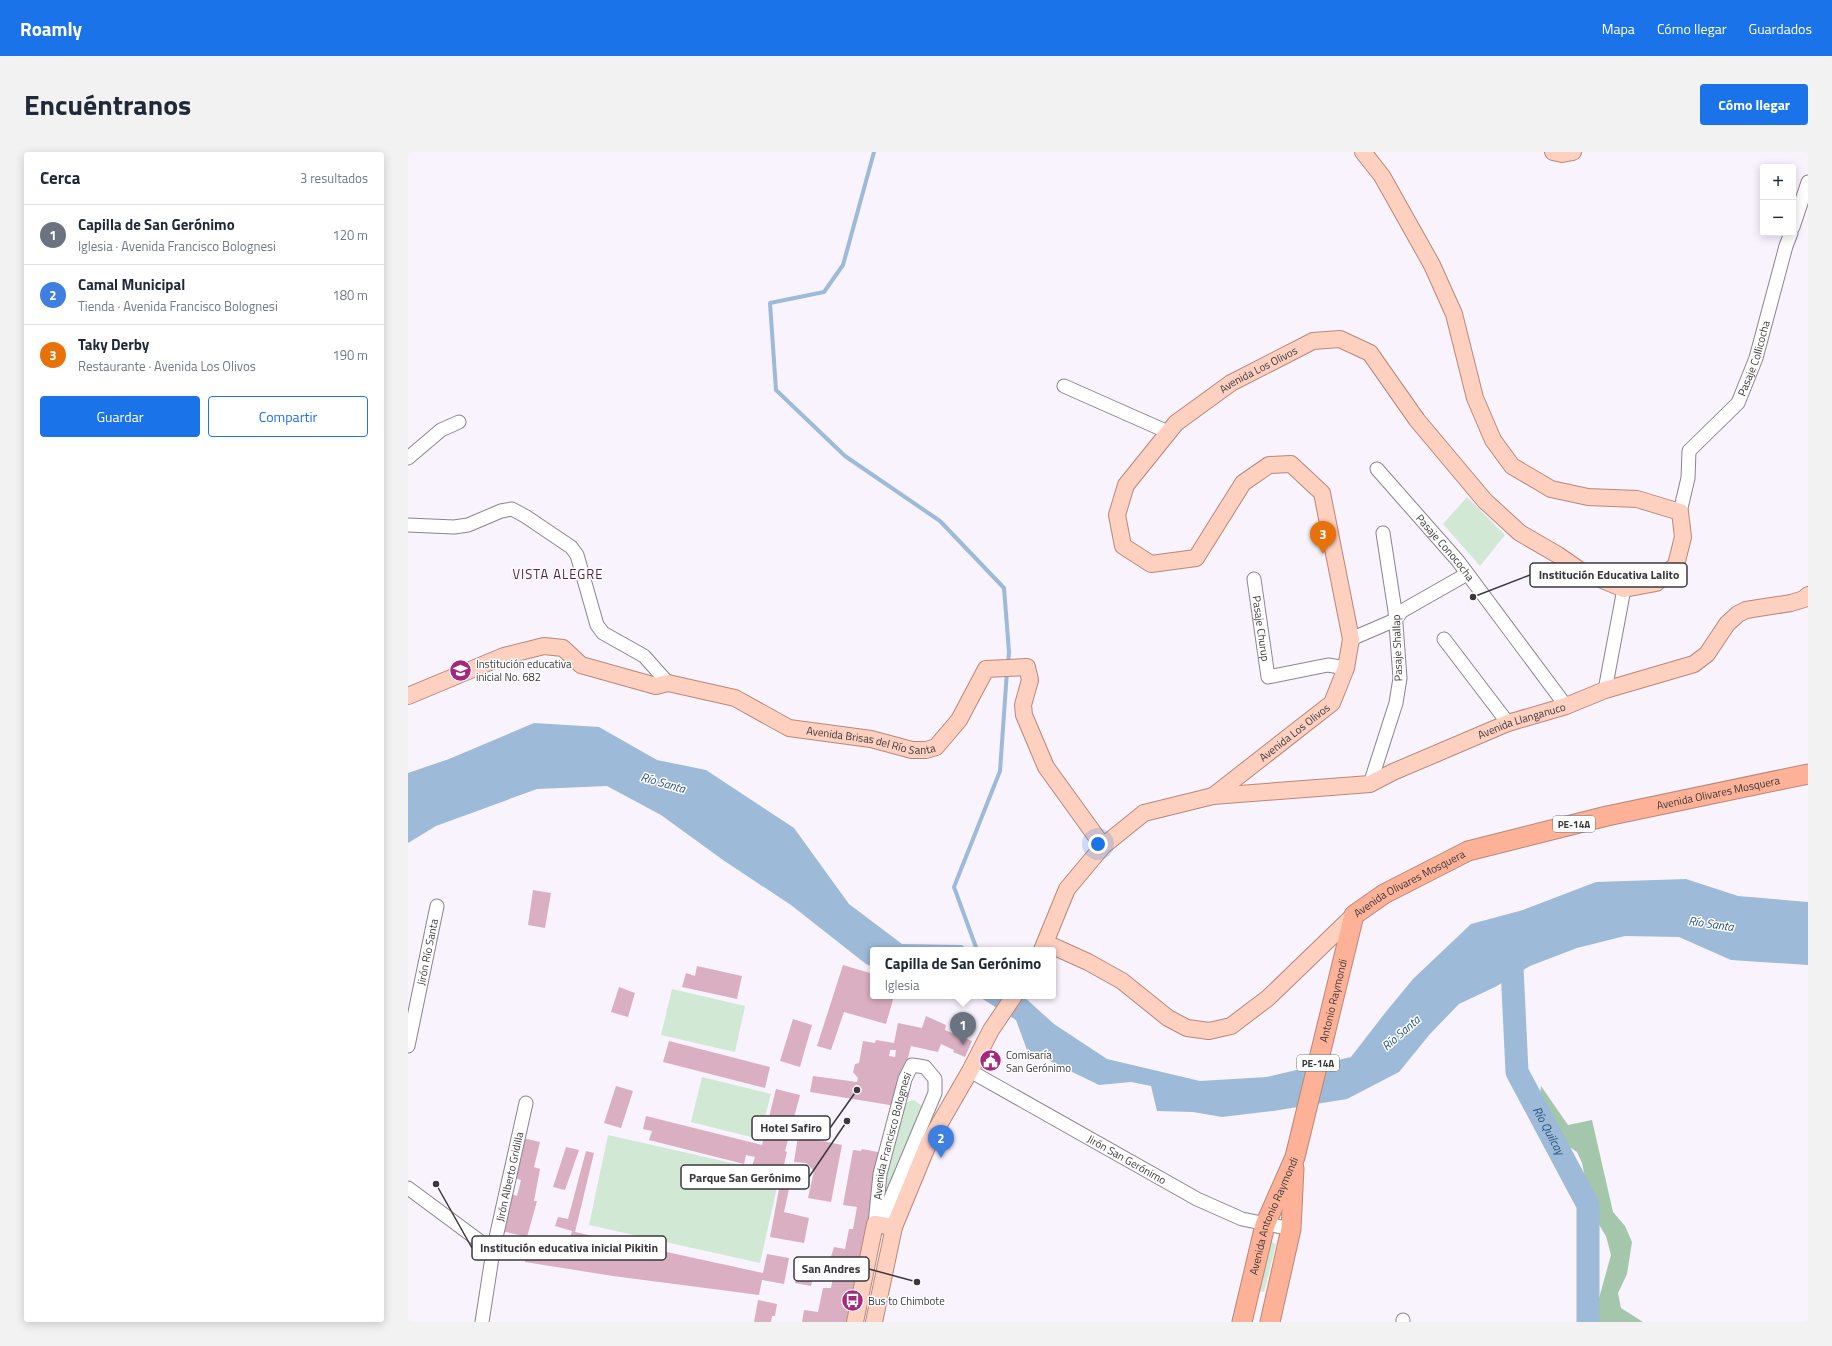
<!DOCTYPE html>
<html lang="es">
<meta charset="utf-8">
<style>
:root{--surface:#fff;--page:#f2f2f3;--text:#1f2937;--muted:#747a83;--line:#e0e1e3;--accent:#1a73e8}
body{margin:0;font-family:"Titillium Web",sans-serif;background:var(--page);color:var(--text)}
.controls{position:absolute;right:12px;top:12px;display:grid;overflow:hidden;border-radius:4px;box-shadow:0 2px 10px #0003}
.controls button{width:36px;height:36px;display:grid;place-items:center;padding:0;border:0;border-bottom:1px solid var(--line);background:var(--surface);color:var(--text);font:20px sans-serif}
.you{position:absolute;left:690px;top:692px;width:14px;height:14px;margin:-10px;border:3px solid #fff;border-radius:50%;background:#1a73e8;box-shadow:0 0 0 6px #1a73e833}
.badge{display:grid;place-items:center;width:26px;height:26px;border-radius:50%;background:var(--accent);color:#fff;font-size:13px;font-weight:700}
.pin{position:absolute;translate:-50% -33px;filter:drop-shadow(0 1px 2px #0008)}
.pin::after{content:'';position:absolute;top:21px;width:14px;height:12px;background:inherit;clip-path:polygon(0 0,100% 0,50% 100%)}
.popup{position:absolute;left:462px;top:795px;width:186px;height:52px;box-sizing:border-box;display:grid;place-content:center;border-radius:4px;background:var(--surface);filter:drop-shadow(0 1px 3px #0005);font-size:13px;white-space:nowrap;color:var(--muted)}
.popup b{font-size:15px;color:var(--text)}
.popup::after{content:'';position:absolute;left:50%;top:100%;margin-left:-8px;border:8px solid transparent;border-top-color:var(--surface)}
.list{margin:0;padding:0;list-style:none}
h2{display:flex;justify-content:space-between;align-items:center;height:52px;margin:0;padding:0 16px;font-size:17px}
h2 small{font-size:13px;font-weight:400;color:var(--muted)}
.list li{display:grid;grid-template-columns:26px 1fr auto;gap:12px;align-items:center;box-sizing:border-box;height:60px;padding:0 16px;border-top:1px solid var(--line)}
.list b{display:block;font-size:15px;white-space:nowrap}
.list p{margin:0;font-size:13px;white-space:nowrap;color:var(--muted)}
.list em{font-size:13px;font-style:normal;color:var(--muted)}
.actions{display:flex;gap:8px;padding:12px 16px}
.actions a{flex:1;padding:9px 0;border:1px solid var(--accent);border-radius:4px;text-align:center;font-size:14px;color:var(--accent)}
.actions .main{background:var(--accent);color:#fff}
.map{position:relative;flex:none;width:1400px;height:1170px;overflow:hidden;border-radius:4px}
header{display:flex;align-items:center;gap:24px;box-sizing:border-box;height:56px;padding:0 20px;background:var(--accent);color:#fff}
header strong{font-size:19px}
nav{display:flex;gap:22px;margin-inline-start:auto;font-size:14px}
.intro{display:flex;align-items:center;justify-content:space-between;box-sizing:border-box;height:96px;padding:0 24px}
h1{margin:0;font-size:28px}
.button{padding:10px 18px;border-radius:4px;background:var(--accent);color:#fff;font-size:14px;font-weight:700}
main{display:flex;gap:24px;padding:0 24px}
aside{flex:1;background:var(--surface);border-radius:4px;box-shadow:0 2px 10px #0003}
.map>svg:first-child{display:block}
</style>
<header>
<strong>Roamly</strong>
<nav><a>Mapa</a><a>Cómo llegar</a><a>Guardados</a></nav>
</header>
<div class="intro"><h1>Encuéntranos</h1><a class="button">Cómo llegar</a></div>
<main>
<aside>
<h2>Cerca<small>3 resultados</small></h2>
<ul class="list">
<li><span class="badge" style="background:#6b7280">1</span><div><b>Capilla de San Gerónimo</b><p>Iglesia · Avenida Francisco Bolognesi</p></div><em>120 m</em></li>
<li><span class="badge" style="background:#3f7fe0">2</span><div><b>Camal Municipal</b><p>Tienda · Avenida Francisco Bolognesi</p></div><em>180 m</em></li>
<li><span class="badge" style="background:#e8710a">3</span><div><b>Taky Derby</b><p>Restaurante · Avenida Los Olivos</p></div><em>190 m</em></li>
</ul>
<div class="actions"><a class="main">Guardar</a><a>Compartir</a></div>
</aside>
<div class="map">
<svg width="1400" height="1170" viewBox="0 0 1400 1170">
<rect width="100%" height="100%" fill="#f9f3fd"/>
<!-- green -->
<path fill="#d0e8d4" d="M 1059,345 L 1097,383 L 1072,414 L 1035,372 Z
M 264,837 L 337,854 L 327,900 L 253,883 Z
M 294,925 L 363,942 L 351,987 L 283,970 Z
M 506,948 L 514,954 L 475,1046 L 480,1007 L 496,951 Z
M 200,983 L 372,1022 L 352,1111 L 181,1073 Z
M 860,1088 L 868,1092 L 856,1140 L 845,1138 Z"/>
<!-- forest -->
<path fill="#a4c7ab" d="M 1133,934 L 1160,973 L 1184,968 L 1205,1060 L 1217,1074 L 1224,1090 L 1219,1122 L 1210,1141 L 1213,1156 L 1235,1170 L 1189,1170 L 1188,1157 L 1203,1103 L 1198,1084 L 1185,1063 L 1174,1011 L 1169,1000 L 1160,994 L 1138,963 L 1131,950 Z"/>
<!-- water -->
<path fill="#9dbad9" d="M 126,571 L 191,575 L 249,608 L 298,618 L 386,676 L 441,752 L 494,792 L 554,793 L 560,798 L 465,798 L 465,815 L 458,812 L 383,753 L 315,708 L 253,663 L 199,634 L 129,637 L 28,674 L 0,691 L 0,621 L 41,607 Z
M 1278,727 L 1330,744 L 1400,750 L 1400,813 L 1323,808 L 1271,785 L 1217,784 L 1169,796 L 1122,814 L 1087,835 L 1051,852 L 1022,882 L 991,920 L 939,947 L 865,959 L 814,965 L 785,960 L 749,959 L 743,934 L 723,930 L 691,933 L 619,898 L 608,868 L 570,844 L 615,844 L 646,872 L 699,907 L 792,929 L 859,925 L 943,905 L 977,861 L 1005,827 L 1063,772 L 1115,758 L 1188,730 Z"/>
<g fill="none" stroke-linecap="round" stroke-linejoin="round">
<!-- stream -->
<path stroke="#9dbad9" stroke-width="4" d="M 466,0 L 435,113 L 416,140 L 362,151 L 368,238 L 437,304 L 532,369 L 596,436 L 601,500 L 600,512
M 569,798 L 546,735 L 592,619 L 599,519"/>
<!-- river -->
<path stroke="#9dbad9" stroke-width="23" id="s1" d="M 1103,794 L 1109,920 L 1180,1053 L 1180,1170"/>
</g>
<!-- building -->
<path fill="#daafc1" fill-rule="evenodd" d="M 125,738 L 143,741 L 137,776 L 120,773 Z
M 435,813 L 465,822 L 465,844 L 486,844 L 478,872 L 436,860 L 423,898 L 409,894 Z
M 289,814 L 334,824 L 329,847 L 274,835 L 278,821 L 287,824 Z
M 211,835 L 227,841 L 220,865 L 203,860 Z
M 518,864 L 538,873 L 537,878 L 564,889 L 557,905 L 545,900 L 546,898 L 533,892 L 530,900 L 503,894 L 488,954 L 402,940 L 405,924 L 449,930 L 450,926 L 445,920 L 447,912 L 451,911 L 455,889 L 467,891 L 468,888 L 486,891 L 490,871 L 514,876 ZM 482,898 L 488,898 L 487,905 L 481,904 Z
M 385,867 L 404,873 L 392,915 L 372,909 Z
M 261,889 L 362,915 L 357,936 L 255,910 Z
M 208,934 L 225,939 L 213,976 L 196,971 Z
M 368,937 L 392,943 L 377,999 L 379,1000 L 374,1021 L 344,1014 L 347,1005 L 338,1003 L 336,1012 L 241,988 L 244,979 L 235,977 L 238,964 L 354,993 Z
M 390,984 L 434,993 L 423,1050 L 400,1046 L 406,1019 L 398,1011 L 386,1010 Z
M 115,986 L 132,990 L 126,1015 L 132,1017 L 126,1049 L 129,1049 L 119,1085 L 94,1079 L 103,1042 L 109,1044 L 113,1028 L 106,1026 Z
M 158,995 L 171,998 L 157,1038 L 145,1035 Z
M 454,997 L 475,1001 L 438,1170 L 394,1170 L 396,1158 L 410,1160 L 415,1136 L 423,1136 L 427,1116 L 420,1114 L 426,1095 L 437,1097 L 441,1077 L 445,1077 L 449,1055 L 435,1053 L 445,998 L 453,999 Z
M 178,999 L 186,1001 L 167,1080 L 355,1121 L 359,1102 L 381,1106 L 376,1132 L 354,1128 L 351,1143 L 205,1124 L 117,1110 L 124,1086 L 159,1097 L 164,1079 L 147,1074 L 150,1065 L 160,1067 Z
M 374,1021 L 384,1023 L 376,1060 L 401,1066 L 396,1091 L 362,1085 Z
M 392,1108 L 408,1111 L 403,1134 L 387,1131 Z
M 350,1148 L 369,1152 L 367,1164 L 364,1164 L 363,1170 L 346,1170 Z"/>
<g fill="none" stroke-linecap="round" stroke-linejoin="round">
<defs>
<g id="minor">
<path d="M 1385,75 L 1400,30"/>
<path d="M 656,234 L 760,280"/>
<path d="M 0,306 L 33,278 L 51,270"/>
<path id="s2" d="M 969,317 L 1050,409 L 1158,554"/>
<path id="s3" d="M 1272,360 L 1280,326 L 1281,299 L 1330,251 L 1348,206 L 1378,94 L 1383,81"/>
<path d="M 0,373 L 46,375 L 60,373 L 93,359 L 104,357 L 117,364 L 163,395 L 169,403 L 189,473 L 195,481 L 236,504 L 260,531"/>
<path id="s4" d="M 846,427 L 860,525 L 920,513 L 938,516"/>
<path d="M 943,487 L 987,468 L 994,459 L 1059,422"/>
<path d="M 1036,487 L 1100,571"/>
<path d="M 1197,538 L 1216,437"/>
<path d="M 962,632 L 988,551 L 992,526 L 987,459 L 975,381"/>
<path id="s5" d="M 0,894 L 29,754"/>
<path id="s6" d="M 562,919 L 789,1047 L 834,1067 L 883,1077"/>
<path d="M 0,1036 L 85,1099"/>
<path id="s7" d="M 467,1072 L 472,1022 L 497,927 L 504,913 L 517,915 L 527,927 L 527,941 L 484,1043 L 474,1073"/>
<path id="s8" d="M 74,1170 L 85,1099 L 118,951"/>
<path d="M 995,1170 L 995,1168"/>
</g>
<g id="major">
<path d="M 1145,0 L 1154,2 L 1165,0"/>
<path id="s9" d="M 0,544 L 96,504 L 136,494 L 155,496 L 173,513 L 248,534 L 260,531 L 327,546 L 381,576 L 463,587 L 504,598 L 518,598 L 528,595 L 551,568 L 578,517 L 619,515 L 622,528 L 615,553 L 616,563 L 638,615 L 695,694"/>
<path id="s10" d="M 805,644 L 962,632 L 985,620 L 1100,571 L 1158,554 L 1197,538 L 1286,512 L 1299,502 L 1319,472 L 1330,462 L 1338,458 L 1383,451 L 1396,447 L 1400,443"/>
<path d="M 638,791 L 680,810 L 714,829 L 760,866 L 779,876 L 801,879 L 823,874 L 860,846 L 946,763"/>
<path id="s11" d="M 634,798 L 659,737 L 695,694 L 736,661 L 805,644 L 924,551 L 938,516 L 943,487 L 914,341 L 883,312 L 861,313 L 835,331 L 788,406 L 743,412 L 715,394 L 709,363 L 718,333 L 768,271 L 823,231 L 905,189 L 932,187 L 962,201 L 1009,268 L 1077,349 L 1112,381 L 1150,403 L 1173,419 L 1216,437 L 1248,431 L 1268,413 L 1275,385 L 1272,360 L 1229,347 L 1180,345 L 1143,337 L 1104,314 L 1085,288 L 1067,246 L 1046,162 L 1024,113 L 974,24 L 955,0"/>
<path d="M 447,1170 L 467,1072 L 486,1075"/>
<path d="M 466,1170 L 486,1075 L 521,990 L 562,919 L 583,878 L 606,844"/>
</g>
<g id="highway">
<path id="s12" d="M 834,1170 L 857,1073 L 887,1005 L 946,763 L 976,742 L 1060,699 L 1199,664 L 1400,622"/>
<path d="M 862,1170 L 883,1077 L 886,1016"/>
</g>
</defs>
<!-- minor casing -->
<use href="#minor" stroke="#8a848f" stroke-width="15"/>
<!-- major casing -->
<use href="#major" stroke="#b98776" stroke-width="18"/>
<!-- highway casing -->
<use href="#highway" stroke="#b98776" stroke-width="21"/>
<!-- minor -->
<use href="#minor" stroke="#fff" stroke-width="13"/>
<!-- major -->
<use href="#major" stroke="#fed0c0" stroke-width="16"/>
<!-- highway -->
<use href="#highway" stroke="#fdb196" stroke-width="19"/>
</g>
<!-- icons -->
<defs>
<symbol id="school-disc" viewBox="-11 -11 22 22"><circle r="9.5" fill="#a4287b" stroke="#fff"/><path d="M0-5L7-2L0 1L-7-2ZM-4 1L0 2.5L4 1V4Q0 6-4 4Z" fill="#fff"/></symbol>
<symbol id="civic-disc" viewBox="-11 -11 22 22"><circle r="9.5" fill="#a4287b" stroke="#fff"/><path d="M-.6-6.5H3V-4.5H.6V-3L4-1V1h2V6H-6V1h2V-1L-.6-3ZM-1.2 2.5V6h2.4V2.5Z" fill="#fff"/></symbol>
<symbol id="bus-disc" viewBox="-11 -11 22 22"><circle r="9.5" fill="#a4287b" stroke="#fff"/><path d="M-5-6H5V4H4V6H2V4H-2V6H-4V4H-5ZM-3.5-4V0h7V-4ZM-3.5 1.2v1.5H-2V1.2ZM2 1.2v1.5H3.5V1.2Z" fill="#fff"/></symbol>
</defs>
<g fill-rule="evenodd">
<use href="#school-disc" x="40" y="506" width="25" height="25"/>
<use href="#civic-disc" x="570" y="896" width="25" height="25"/>
<use href="#bus-disc" x="432" y="1136" width="25" height="25"/>
</g>
<g text-anchor="middle" stroke-width="3" stroke-linejoin="round" paint-order="stroke">
<!-- shield labels -->
<g fill="#fff" stroke="#757476" stroke-width="1">
<rect x="1145" y="664" width="42" height="16" rx="3"/>
<rect x="889" y="903" width="42" height="16" rx="3"/>
</g>
<g font-size="10" font-weight="bold" fill="#3a383c">
<text x="1166" y="676">PE-14A</text>
<text x="910" y="915">PE-14A</text>
</g>
<!-- street labels -->
<g font-size="11" fill="#3a383c" stroke="#fff">
<text dy="4" stroke="none"><textPath href="#s3" startOffset="178">Pasaje Collicocha</textPath></text>
<text dy="4" stroke="none"><textPath href="#s11" startOffset="1117">Avenida Los Olivos</textPath></text>
<text dy="4" stroke="none"><textPath href="#s2" startOffset="104">Pasaje Conococha</textPath></text>
<text dy="4" stroke="none"><textPath href="#s4" startOffset="50">Pasaje Churup</textPath></text>
<text transform="translate(989 496) rotate(-92)" y="4">Pasaje Shallap</text>
<text dy="4" stroke="none"><textPath href="#s10" startOffset="322">Avenida Llanganuco</textPath></text>
<text dy="4" stroke="none"><textPath href="#s11" startOffset="349">Avenida Los Olivos</textPath></text>
<text dy="4" stroke="none"><textPath href="#s9" startOffset="493">Avenida Brisas del Río Santa</textPath></text>
<text dy="4" stroke="none"><textPath href="#s12" startOffset="811">Avenida Olivares Mosquera</textPath></text>
<text dy="4" stroke="none"><textPath href="#s12" startOffset="487">Avenida Olivares Mosquera</textPath></text>
<text dy="4" stroke="none"><textPath href="#s5" startOffset="96">Jirón Río Santa</textPath></text>
<text dy="4" stroke="none"><textPath href="#s12" startOffset="335">Antonio Raymondi</textPath></text>
<text dy="4" stroke="none"><textPath href="#s7" startOffset="90">Avenida Francisco Bolognesi</textPath></text>
<text dy="4" stroke="none"><textPath href="#s6" startOffset="180">Jirón San Gerónimo</textPath></text>
<text dy="4" stroke="none"><textPath href="#s8" startOffset="148">Jirón Alberto Gridilla</textPath></text>
<text dy="4" stroke="none"><textPath href="#s12" startOffset="111">Avenida Antonio Raymondi</textPath></text>
</g>
<!-- poi labels -->
<g font-size="11" fill="#3a383c" stroke="#fff" text-anchor="start">
<text x="68" y="516">Institución educativa<tspan x="68" dy="13">inicial No. 682</tspan></text>
<text x="598" y="907">Comisaría<tspan x="598" dy="13">San Gerónimo</tspan></text>
<text x="460" y="1153">Bus to Chimbote</text>
</g>
<!-- water labels -->
<g font-size="12" font-style="italic" fill="#26517b" stroke="#fff">
<text transform="translate(255 631) rotate(16)" y="4">Río Santa</text>
<text transform="translate(1303 772) rotate(8)" y="4">Río Santa</text>
<text transform="translate(993 881) rotate(-41)" y="4">Río Santa</text>
<text dy="4" stroke="none"><textPath href="#s1" startOffset="193">Río Quilcay</textPath></text>
</g>
<!-- quarter labels -->
<g font-size="13" letter-spacing="1" fill="#5c2046" stroke="#fff">
<text x="150" y="427">VISTA ALEGRE</text>
</g>
</g>
<!-- callouts -->
<path fill="none" stroke="#3a383c" stroke-width="1.5" d="M1065 445L1122 423M449 938L422 976M439 969L401 1025M28 1032L64 1096M509 1130L461 1117"/>
<g fill="#3a383c" stroke="#fff" stroke-width="1.5">
<circle cx="1065" cy="445" r="4"/>
<circle cx="449" cy="938" r="4"/>
<circle cx="439" cy="969" r="4"/>
<circle cx="28" cy="1032" r="4"/>
<circle cx="509" cy="1130" r="4"/>
</g>
<g fill="#fff" stroke="#3a383c" stroke-width="1.5">
<rect x="1122" y="411" width="157" height="24" rx="4"/>
<rect x="344" y="964" width="78" height="24" rx="4"/>
<rect x="273" y="1013" width="128" height="24" rx="4"/>
<rect x="64" y="1084" width="194" height="24" rx="4"/>
<rect x="386" y="1105" width="75" height="24" rx="4"/>
</g>
<g font-size="12" text-anchor="middle" font-weight="bold" fill="#3a383c">
<text x="1201" y="427">Institución Educativa Lalito</text>
<text x="383" y="980">Hotel Safiro</text>
<text x="337" y="1030">Parque San Gerónimo</text>
<text x="161" y="1100">Institución educativa inicial Pikitin</text>
<text x="423" y="1121">San Andres</text>
</g>
</svg>
<div class="controls">
<button>+</button>
<button>−</button>
</div>
<div class="you"></div>
<div class="pin badge" style="left:555px;top:893px;background:#6b7280">1</div>
<div class="popup"><b>Capilla de San Gerónimo</b>Iglesia</div>
<div class="pin badge" style="left:533px;top:1006px;background:#3f7fe0">2</div>
<div class="pin badge" style="left:915px;top:402px;background:#e8710a">3</div>
</div>
</main>
